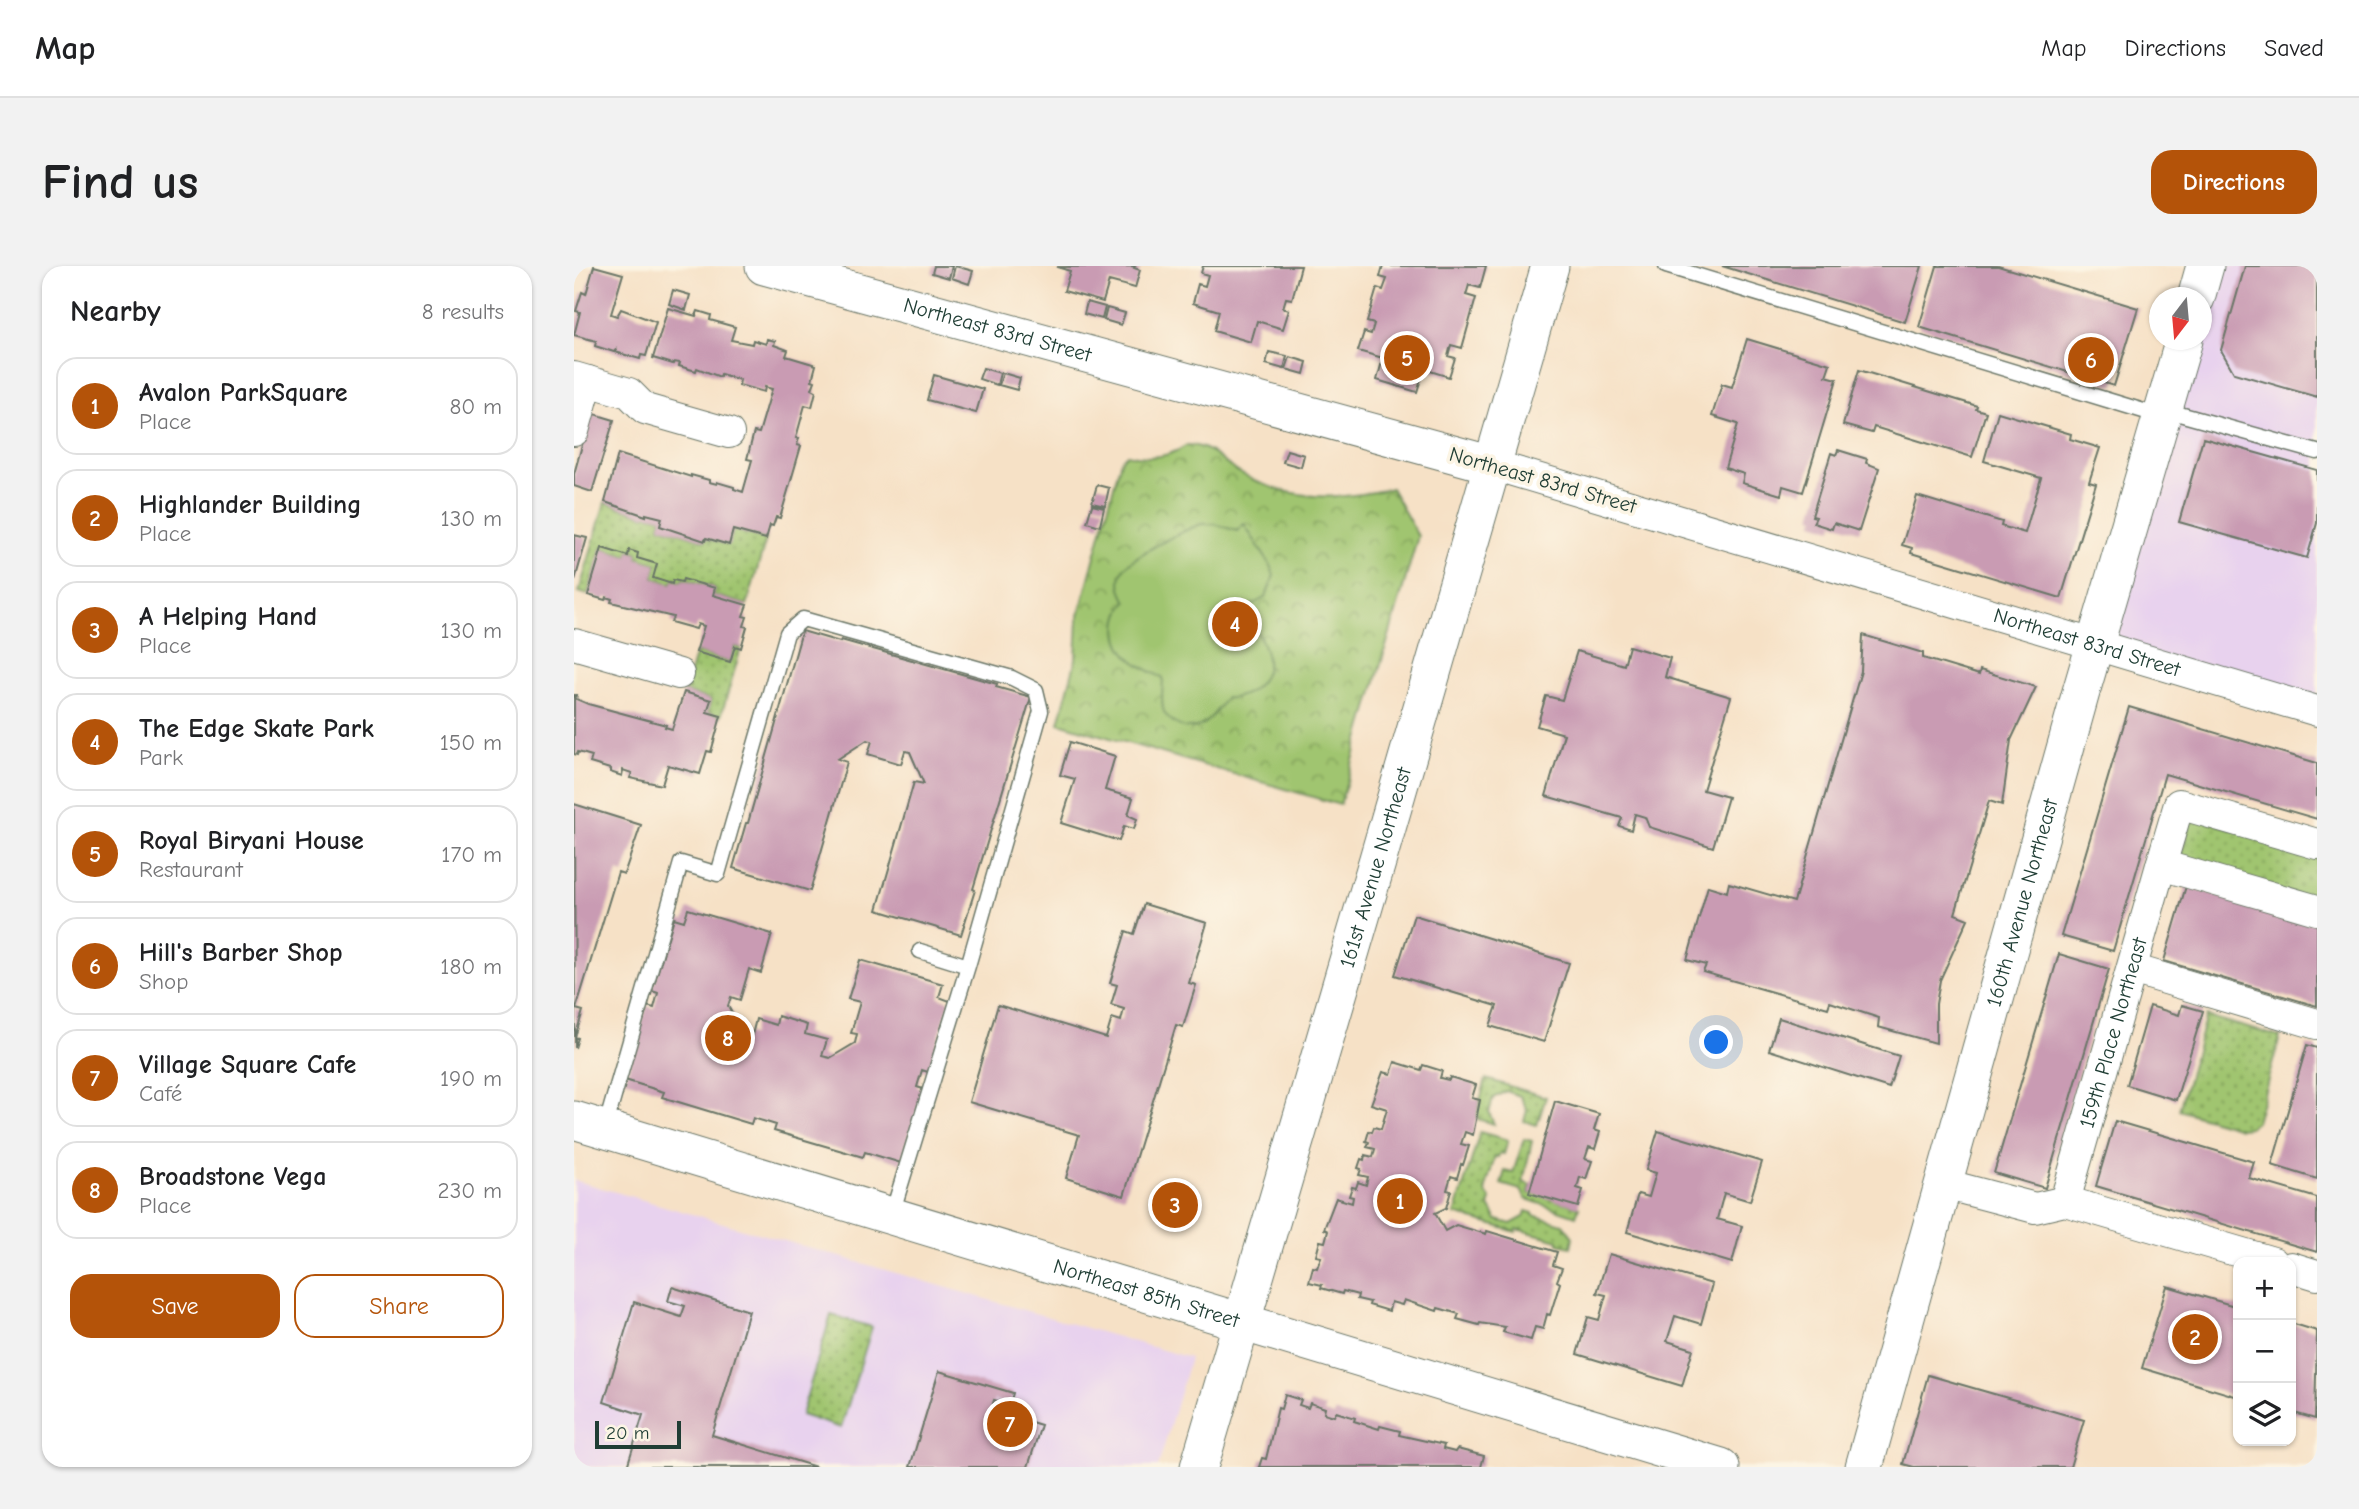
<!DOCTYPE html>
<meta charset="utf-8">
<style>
:root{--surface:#fff;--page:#f2f2f2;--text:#202124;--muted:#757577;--line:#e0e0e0;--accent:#b45309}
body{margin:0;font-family:"Comic Neue",sans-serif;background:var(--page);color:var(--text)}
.controls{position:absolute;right:21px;bottom:21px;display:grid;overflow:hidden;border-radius:14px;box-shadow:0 2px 5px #0004}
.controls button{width:63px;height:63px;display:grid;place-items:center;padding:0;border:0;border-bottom:2px solid var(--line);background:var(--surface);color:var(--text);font:35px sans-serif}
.compass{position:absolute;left:1575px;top:21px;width:63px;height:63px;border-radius:50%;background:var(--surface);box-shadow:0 2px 5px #0004;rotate:196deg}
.scale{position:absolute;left:21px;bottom:18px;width:86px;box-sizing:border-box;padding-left:7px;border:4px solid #1f3d34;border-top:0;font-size:19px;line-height:24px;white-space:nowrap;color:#1f3d34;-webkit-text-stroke:5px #fcf5e5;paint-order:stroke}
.you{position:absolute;left:1143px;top:777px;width:24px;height:24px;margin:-18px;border:5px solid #fff;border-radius:50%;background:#1a73e8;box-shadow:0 0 0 10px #1a73e833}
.badge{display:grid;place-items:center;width:46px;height:46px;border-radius:50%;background:var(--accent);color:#fff;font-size:23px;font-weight:700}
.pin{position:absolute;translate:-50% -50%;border:4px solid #fff;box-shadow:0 2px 7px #0006}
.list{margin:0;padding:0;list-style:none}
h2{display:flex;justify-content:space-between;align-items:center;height:91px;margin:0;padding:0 28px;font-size:30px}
h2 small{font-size:23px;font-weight:400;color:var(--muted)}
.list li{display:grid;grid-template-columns:46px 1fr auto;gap:21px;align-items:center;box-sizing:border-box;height:98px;margin:0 14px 14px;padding:0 14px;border:2px solid var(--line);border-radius:21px}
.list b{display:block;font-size:26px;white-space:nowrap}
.list p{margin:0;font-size:23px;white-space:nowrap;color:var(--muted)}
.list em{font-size:23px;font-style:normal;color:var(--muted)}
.actions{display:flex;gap:14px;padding:21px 28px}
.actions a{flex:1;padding:16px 0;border:2px solid var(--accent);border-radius:21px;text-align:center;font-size:24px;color:var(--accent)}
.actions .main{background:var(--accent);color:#fff}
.icon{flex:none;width:38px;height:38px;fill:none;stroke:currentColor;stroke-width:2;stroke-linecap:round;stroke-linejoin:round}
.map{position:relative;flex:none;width:1743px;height:1201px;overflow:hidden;border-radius:21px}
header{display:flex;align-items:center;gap:42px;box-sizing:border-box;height:98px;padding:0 35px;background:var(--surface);border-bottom:2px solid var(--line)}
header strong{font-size:33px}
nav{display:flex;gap:38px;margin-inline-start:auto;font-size:24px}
.intro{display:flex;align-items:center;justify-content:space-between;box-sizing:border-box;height:168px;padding:0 42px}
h1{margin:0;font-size:49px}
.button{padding:18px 32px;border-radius:21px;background:var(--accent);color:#fff;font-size:24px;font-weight:700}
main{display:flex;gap:42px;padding:0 42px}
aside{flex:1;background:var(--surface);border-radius:21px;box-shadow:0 2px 5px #0004}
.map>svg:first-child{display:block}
</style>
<header>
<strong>Map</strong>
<nav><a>Map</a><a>Directions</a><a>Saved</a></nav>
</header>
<div class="intro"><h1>Find us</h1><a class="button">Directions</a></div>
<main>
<aside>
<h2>Nearby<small>8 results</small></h2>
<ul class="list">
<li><span class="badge">1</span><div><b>Avalon ParkSquare</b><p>Place</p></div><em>80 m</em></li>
<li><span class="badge">2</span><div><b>Highlander Building</b><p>Place</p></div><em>130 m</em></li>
<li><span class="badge">3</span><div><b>A Helping Hand</b><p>Place</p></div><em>130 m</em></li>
<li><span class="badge">4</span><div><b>The Edge Skate Park</b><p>Park</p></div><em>150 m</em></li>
<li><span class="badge">5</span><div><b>Royal Biryani House</b><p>Restaurant</p></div><em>170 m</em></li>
<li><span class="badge">6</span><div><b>Hill's Barber Shop</b><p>Shop</p></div><em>180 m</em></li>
<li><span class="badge">7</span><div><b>Village Square Cafe</b><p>Café</p></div><em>190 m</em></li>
<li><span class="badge">8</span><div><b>Broadstone Vega</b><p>Place</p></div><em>230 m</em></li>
</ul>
<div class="actions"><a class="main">Save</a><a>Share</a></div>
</aside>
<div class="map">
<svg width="1743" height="1201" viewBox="0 0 1743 1201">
<defs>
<pattern id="grass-dots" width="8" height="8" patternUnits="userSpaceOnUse" patternTransform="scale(1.75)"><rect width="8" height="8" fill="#a0c56f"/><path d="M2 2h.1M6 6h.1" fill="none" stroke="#82a15c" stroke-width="1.8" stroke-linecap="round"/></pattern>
<pattern id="park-crowns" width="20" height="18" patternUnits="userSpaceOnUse" patternTransform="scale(1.75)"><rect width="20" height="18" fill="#a0c56f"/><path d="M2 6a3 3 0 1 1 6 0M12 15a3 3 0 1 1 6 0" fill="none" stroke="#82a15c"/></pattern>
</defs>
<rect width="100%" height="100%" fill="#fcf5e5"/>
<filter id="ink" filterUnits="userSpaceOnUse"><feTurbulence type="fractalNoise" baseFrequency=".0143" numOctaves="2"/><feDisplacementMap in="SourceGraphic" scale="14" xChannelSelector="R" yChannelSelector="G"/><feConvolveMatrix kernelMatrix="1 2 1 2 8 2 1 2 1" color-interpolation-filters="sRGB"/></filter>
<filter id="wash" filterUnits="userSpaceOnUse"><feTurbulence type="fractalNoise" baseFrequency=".00686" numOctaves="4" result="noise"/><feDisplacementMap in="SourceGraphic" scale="28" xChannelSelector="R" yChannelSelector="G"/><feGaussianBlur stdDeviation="1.57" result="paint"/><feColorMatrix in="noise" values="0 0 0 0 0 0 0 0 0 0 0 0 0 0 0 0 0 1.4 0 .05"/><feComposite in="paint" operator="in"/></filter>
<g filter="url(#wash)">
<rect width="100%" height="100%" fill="#f6e1c6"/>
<!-- built -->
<path fill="#e8d2ee" d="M 1630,0 L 1743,0 L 1743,446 L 1521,379 L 1628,74 Z
M 0,914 L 616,1092 L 584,1201 L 0,1201 Z"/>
<!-- grass -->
<path fill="url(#grass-dots)" stroke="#608152" stroke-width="2" d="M 31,236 L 71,250 L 72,248 L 88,252 L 86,260 L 131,275 L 132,272 L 154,279 L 159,264 L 192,273 L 173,339 L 139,329 L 141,322 L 109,313 L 108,316 L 99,314 L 98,318 L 79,312 L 83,298 L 63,292 L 64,287 L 56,284 L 54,290 L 28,282 L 14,329 L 5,326 Z
M 161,380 L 167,382 L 147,450 L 133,446 L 137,434 L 110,426 L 122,386 L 156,396 Z
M 1618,551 L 1743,588 L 1743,637 L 1605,596 Z
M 1632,750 L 1706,771 L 1682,856 L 1675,861 L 1666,862 L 1605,844 Z
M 912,813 L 972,831 L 963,859 L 950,855 L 953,844 L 946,830 L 932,825 L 919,832 L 915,847 L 920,858 L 903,853 L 904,850 L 902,849 Z
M 906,866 L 934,874 L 930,888 L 926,887 L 924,891 L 921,890 L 911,925 L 917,934 L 915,940 L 923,954 L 937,958 L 950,951 L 952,945 L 959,947 L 959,949 L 989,958 L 999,971 L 997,981 L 984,978 L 984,974 L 943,963 L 942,966 L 881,948 Z
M 950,873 L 958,875 L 949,916 L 957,919 L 955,926 L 1005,941 L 1002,950 L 952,933 L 947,924 L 927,918 L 931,905 L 939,907 Z
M 257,1049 L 298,1061 L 267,1162 L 227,1149 Z"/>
<!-- park -->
<path fill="url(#park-crowns)" stroke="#608152" stroke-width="2" d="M 613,179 C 635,179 646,195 664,206 C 712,234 765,236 817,222 L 844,270 L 766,539 L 485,457 L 502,393 L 504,353 L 547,194 L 553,188 C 575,194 594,192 613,179 Z"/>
<!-- garden -->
<path fill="#a0c56f" stroke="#608152" stroke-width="2" d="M 627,258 L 641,258 L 663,265 L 670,258 L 695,297 L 700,309 L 692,331 L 671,343 C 678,357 689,373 692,388 C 699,413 673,434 651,432 C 640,450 625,471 602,458 C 598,455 592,451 590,446 C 586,436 589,422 589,412 C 567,401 543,390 543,361 C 543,352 547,342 553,336 C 547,325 543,316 549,304 C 557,290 611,264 627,258 Z"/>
<g id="blocks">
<!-- building -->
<path fill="#c99bb3" d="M 20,0 L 49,8 L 37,48 L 43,50 L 47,43 L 82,56 L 72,90 L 67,89 L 66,93 L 41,86 L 43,82 L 40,86 L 21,80 L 22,75 L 0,69 L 6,46 L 2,45 L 8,26 L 12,28 Z
M 360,0 L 378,0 L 375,12 L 358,7 Z
M 381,0 L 399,5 L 395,18 L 378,12 Z
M 561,0 L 560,2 L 566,4 L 561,22 L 535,15 L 529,36 L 490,25 L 496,5 L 483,1 Z
M 629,0 L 727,0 L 718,33 L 712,32 L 709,42 L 715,44 L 709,63 L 683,55 L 677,76 L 640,65 L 645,45 L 619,37 L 624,18 L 631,20 L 634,9 L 627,7 Z
M 809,0 L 912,0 L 906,22 L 895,19 L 892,29 L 902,32 L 888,82 L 877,79 L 874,90 L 881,92 L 875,111 L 850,103 L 843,126 L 803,114 L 809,92 L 784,85 L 790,66 L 797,68 L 800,58 L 793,56 L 803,22 L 809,24 L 813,13 L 806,11 Z
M 1148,0 L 1348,0 L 1331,56 Z
M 1363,0 L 1424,0 L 1564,42 L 1540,120 L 1345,61 Z
M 1671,0 L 1743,0 L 1743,131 L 1660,107 L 1647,84 Z
M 99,24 L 116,29 L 112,44 L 95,38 Z
M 513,36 L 531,41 L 528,53 L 510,48 Z
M 94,42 L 122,50 L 124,45 L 137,49 L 136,54 L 161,61 L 157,74 L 178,78 L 179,74 L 192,78 L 193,73 L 201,75 L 200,79 L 214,84 L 212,90 L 242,99 L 238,114 L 241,115 L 238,123 L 242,125 L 238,141 L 231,139 L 222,172 L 225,172 L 223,179 L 227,180 L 206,252 L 202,251 L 199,260 L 196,259 L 192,273 L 159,264 L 155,279 L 132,272 L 131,275 L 86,260 L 88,252 L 72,248 L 72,250 L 31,236 L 44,188 L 117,211 L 117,209 L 135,214 L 135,216 L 143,218 L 143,216 L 160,221 L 160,223 L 169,226 L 178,194 L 173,193 L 180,166 L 185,167 L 198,123 L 191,121 L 190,126 L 165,119 L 166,114 L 147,108 L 146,111 L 123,102 L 122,105 L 105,100 L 106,97 L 100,96 L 99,98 L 79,92 Z
M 533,42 L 551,47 L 547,59 L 530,54 Z
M 1173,73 L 1256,98 L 1252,110 L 1263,113 L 1229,226 L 1209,220 L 1207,229 L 1168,217 L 1170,208 L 1151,202 L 1164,158 L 1138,150 L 1148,118 L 1158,121 Z
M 695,86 L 713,90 L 710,103 L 692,98 Z
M 716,91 L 733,96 L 730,108 L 712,103 Z
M 409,102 L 426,107 L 423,119 L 405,113 Z
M 1285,104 L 1403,140 L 1402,143 L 1412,146 L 1398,191 L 1300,161 L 1298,167 L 1269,159 Z
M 429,107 L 446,112 L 443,124 L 425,119 Z
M 360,109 L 409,123 L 402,147 L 353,134 Z
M 1424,146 L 1497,168 L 1496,173 L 1526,182 L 1515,216 L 1522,218 L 1487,332 L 1337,287 L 1338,282 L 1328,279 L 1343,230 L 1428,256 L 1427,260 L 1451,267 L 1467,212 L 1410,195 Z
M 17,147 L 40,154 L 18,226 L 0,220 L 0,208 Z
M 1629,172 L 1743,204 L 1743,257 L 1733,292 L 1605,256 Z
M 713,184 L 730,189 L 727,201 L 709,196 Z
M 1264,184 L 1293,193 L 1292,197 L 1305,202 L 1285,265 L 1260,257 L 1258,263 L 1239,257 L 1242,251 L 1238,250 L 1257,187 L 1262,189 Z
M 523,219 L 535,222 L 531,240 L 518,237 Z
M 518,239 L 530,242 L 526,260 L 513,256 Z
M 0,269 L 13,272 L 1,314 L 0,314 Z
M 28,282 L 54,290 L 55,284 L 64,287 L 63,292 L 83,298 L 79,312 L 98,318 L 99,314 L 108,316 L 109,313 L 141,322 L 139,329 L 173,339 L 169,350 L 173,351 L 170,360 L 173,361 L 167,382 L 161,380 L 156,396 L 122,386 L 130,360 L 124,358 L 122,363 L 97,356 L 99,351 L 37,336 L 38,333 L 32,331 L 31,334 L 14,329 Z
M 228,365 L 266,376 L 267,374 L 423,418 L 422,421 L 457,431 L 399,623 L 401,624 L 387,669 L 303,644 L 340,516 L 350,518 L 336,486 L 331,485 L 327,498 L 294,488 L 298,475 L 293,474 L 264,493 L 273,496 L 236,625 L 159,602 L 172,557 L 174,557 Z
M 1289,369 L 1349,387 L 1349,392 L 1405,409 L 1406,404 L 1462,421 L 1437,474 L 1428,539 L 1415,535 L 1381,648 L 1394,653 L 1366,714 L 1362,738 L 1362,777 L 1304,761 L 1305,752 L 1256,736 L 1254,742 L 1129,706 L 1132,699 L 1113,694 L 1134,620 L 1153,626 L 1155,617 L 1220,636 L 1287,405 Z
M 1055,380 L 1096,392 L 1091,411 L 1157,431 L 1129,524 L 1154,531 L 1139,581 L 1075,561 L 1071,551 L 1061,548 L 1057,564 L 1045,560 L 1048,552 L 972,530 L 990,468 L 963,460 L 972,430 L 988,434 L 1003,385 L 1050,399 Z
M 110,426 L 137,434 L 133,446 L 147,450 L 137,486 L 133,485 L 126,508 L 94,499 L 88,519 L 56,512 L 58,507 L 49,504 L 48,510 L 36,506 L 36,503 L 16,497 L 18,490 L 4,486 L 3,489 L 0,488 L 0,429 L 3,429 L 2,433 L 14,438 L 92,459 L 91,461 L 98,463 Z
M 1555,441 L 1743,497 L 1743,553 L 1591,508 L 1539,685 L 1487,670 Z
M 496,476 L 541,490 L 531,524 L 559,532 L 554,549 L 563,553 L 560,563 L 550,560 L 545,575 L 487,557 L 501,513 L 486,509 Z
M 0,538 L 67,559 L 50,608 L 44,606 L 2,743 L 9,745 L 1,771 L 4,772 L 1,782 Z
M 1612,620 L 1743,658 L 1743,740 L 1590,695 Z
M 570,638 L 633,657 L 615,717 L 622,719 L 609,761 L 602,759 L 550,930 L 492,912 L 505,869 L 395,836 L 424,739 L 532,772 L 538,752 L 547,755 L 550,743 L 537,739 L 543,719 L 536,717 L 552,665 L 560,668 Z
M 114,643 L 198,668 L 187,707 L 175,703 L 166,734 L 157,731 L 154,740 L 169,767 L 178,769 L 182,753 L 202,759 L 204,750 L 233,759 L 231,768 L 253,774 L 248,790 L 256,792 L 281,777 L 283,768 L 277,767 L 286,736 L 274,733 L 286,694 L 369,718 L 365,731 L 376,735 L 354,806 L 348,804 L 343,821 L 349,823 L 327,897 L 291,886 L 289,891 L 200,865 L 202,859 L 179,852 L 177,858 L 88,831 L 90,826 L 51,814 L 73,740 L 80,742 L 84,727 L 78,725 L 100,652 L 110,655 Z
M 840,649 L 995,697 L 970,776 L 916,760 L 923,740 L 821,709 Z
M 1485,688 L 1535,703 L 1471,922 L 1420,907 Z
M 1608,739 L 1629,745 L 1602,834 L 1553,819 L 1576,740 L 1605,749 Z
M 1205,752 L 1325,790 L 1315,822 L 1195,784 Z
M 1733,779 L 1743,782 L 1743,913 L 1698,899 Z
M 821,796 L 847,804 L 849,799 L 868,805 L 866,812 L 875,814 L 876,811 L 902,819 L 898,832 L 906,834 L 899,869 L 891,866 L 887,878 L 895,880 L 889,899 L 887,898 L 883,912 L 877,910 L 873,924 L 877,925 L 872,942 L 861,947 L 871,965 L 882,959 L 912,968 L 913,965 L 983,986 L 979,999 L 988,1002 L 983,1015 L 986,1017 L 976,1049 L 973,1048 L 969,1063 L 961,1061 L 957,1074 L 929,1066 L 931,1061 L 906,1057 L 905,1059 L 883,1053 L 885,1048 L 864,1042 L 863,1045 L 830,1034 L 828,1039 L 817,1036 L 815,1045 L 795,1039 L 796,1036 L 783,1033 L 784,1029 L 769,1025 L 768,1028 L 747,1022 L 748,1019 L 735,1016 L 739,1001 L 743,1002 L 747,991 L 742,990 L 746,975 L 751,976 L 754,965 L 750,963 L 762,932 L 778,937 L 779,931 L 775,930 L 778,921 L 782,922 L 784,916 L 792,919 L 794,911 L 785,909 L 787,903 L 784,902 L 787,893 L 790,894 L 791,889 L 799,891 L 801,883 L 793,881 L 795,876 L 792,875 L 795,865 L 798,866 L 800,861 L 807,863 L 813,843 L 797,838 L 809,806 L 817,808 Z
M 981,835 L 1025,848 L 1020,864 L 1026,866 L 1021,883 L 1015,881 L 1011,893 L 1018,895 L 1012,913 L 1006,911 L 1003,922 L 1009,924 L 1004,941 L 955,927 Z
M 1541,855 L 1680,896 L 1675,912 L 1743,932 L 1743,986 L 1522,920 Z
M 1084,865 L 1188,896 L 1176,935 L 1150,927 L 1143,953 L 1168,960 L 1158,997 L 1053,966 L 1064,928 L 1075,931 L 1082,907 L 1072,904 Z
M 1035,988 L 1138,1018 L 1127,1058 L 1101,1050 L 1093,1075 L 1119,1083 L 1108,1120 L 1003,1088 L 1014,1051 L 1025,1054 L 1032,1029 L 1023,1027 Z
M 1593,1020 L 1664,1041 L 1664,1131 L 1568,1102 Z
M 98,1021 L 175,1045 L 138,1169 L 242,1201 L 53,1201 L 69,1149 L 30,1136 L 60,1036 L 107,1051 L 111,1040 L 94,1035 Z
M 1717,1057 L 1743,1065 L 1741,1153 L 1717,1146 Z
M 365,1105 L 439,1127 L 436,1138 L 420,1134 L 417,1144 L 467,1159 L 454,1201 L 336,1201 Z
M 1354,1109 L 1510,1154 L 1496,1201 L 1340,1201 L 1329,1198 Z
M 711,1129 L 727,1134 L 725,1139 L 734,1142 L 736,1137 L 751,1142 L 750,1147 L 760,1150 L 762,1146 L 781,1152 L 780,1155 L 805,1163 L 806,1160 L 826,1165 L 825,1169 L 870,1179 L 869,1183 L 881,1186 L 883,1183 L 910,1190 L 907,1201 L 685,1201 L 688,1192 L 692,1193 L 704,1142 L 707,1143 Z"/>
</g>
</g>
<g filter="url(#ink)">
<use href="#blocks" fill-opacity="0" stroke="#6a7667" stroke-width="2"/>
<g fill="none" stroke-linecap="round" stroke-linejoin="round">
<defs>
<path id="service" d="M 1092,0 L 1586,150
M 1591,144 L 1743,186
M 346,685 L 394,700
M 31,862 L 107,597 L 144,608 L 213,367 L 229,353 L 438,412 L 462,424 L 467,445 L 394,700 L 317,951"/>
<g id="minor">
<path d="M 0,111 L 55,127 L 71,143 L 155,167"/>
<path d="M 0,165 L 14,115"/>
<path id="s1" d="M 919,199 L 1743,445"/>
<path d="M 0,378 L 105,408"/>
<path d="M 1743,578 L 1605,538 L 1587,599 L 1743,644"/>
<path d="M 1558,703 L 1743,758"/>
<path d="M 1370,918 L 1461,942 L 1491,935 L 1699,996"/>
<path id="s2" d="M 1491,935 L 1587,599"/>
<path d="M 1717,1001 L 1743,1009"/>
</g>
<g id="tertiary">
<path id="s3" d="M 190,0 L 919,199"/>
<path d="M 1622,32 L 1631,0"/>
<path id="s4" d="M 0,854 L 1147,1201"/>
<path id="s5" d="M 625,1201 L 804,593 L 976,0"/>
<path id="s6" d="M 1290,1201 L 1507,426 L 1610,74"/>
</g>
</defs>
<!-- service casing -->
<use href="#service" stroke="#6a7667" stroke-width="17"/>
<!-- minor casing -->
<use href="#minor" stroke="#6a7667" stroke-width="32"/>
<!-- tertiary casing -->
<use href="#tertiary" stroke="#6a7667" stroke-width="39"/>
<!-- service -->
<use href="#service" stroke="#fff" stroke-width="14"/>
<!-- minor -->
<use href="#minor" stroke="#fff" stroke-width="30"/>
<!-- tertiary -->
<use href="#tertiary" stroke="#fff" stroke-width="37"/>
</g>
</g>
<g text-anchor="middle" stroke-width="7" stroke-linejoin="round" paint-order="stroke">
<!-- street labels -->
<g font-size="21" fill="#1f3d34" stroke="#fcf5e5">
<text dy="7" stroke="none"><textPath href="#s3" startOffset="242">Northeast 83rd Street</textPath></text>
<text transform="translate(969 214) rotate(16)" y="7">Northeast 83rd Street</text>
<text dy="7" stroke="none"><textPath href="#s1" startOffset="620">Northeast 83rd Street</textPath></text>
<text dy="7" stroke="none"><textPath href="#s5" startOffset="625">161st Avenue Northeast</textPath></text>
<text dy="7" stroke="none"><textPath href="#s6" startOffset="586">160th Avenue Northeast</textPath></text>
<text dy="7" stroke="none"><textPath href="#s2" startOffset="175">159th Place Northeast</textPath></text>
<text dy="7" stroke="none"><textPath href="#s4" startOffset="598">Northeast 85th Street</textPath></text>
</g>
</g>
</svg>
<div class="controls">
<button>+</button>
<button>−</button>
<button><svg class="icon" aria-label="layers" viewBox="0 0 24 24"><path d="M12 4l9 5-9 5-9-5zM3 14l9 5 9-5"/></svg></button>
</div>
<svg class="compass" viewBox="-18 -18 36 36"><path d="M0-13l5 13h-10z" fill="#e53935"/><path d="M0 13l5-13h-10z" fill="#757577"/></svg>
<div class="scale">20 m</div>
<div class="you"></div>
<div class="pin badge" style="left:826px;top:935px">1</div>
<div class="pin badge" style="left:1621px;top:1071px">2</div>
<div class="pin badge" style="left:601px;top:939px">3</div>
<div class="pin badge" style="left:661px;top:358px">4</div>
<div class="pin badge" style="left:833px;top:92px">5</div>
<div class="pin badge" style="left:1517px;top:94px">6</div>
<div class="pin badge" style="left:436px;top:1158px">7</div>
<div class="pin badge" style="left:154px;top:772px">8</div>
</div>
</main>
